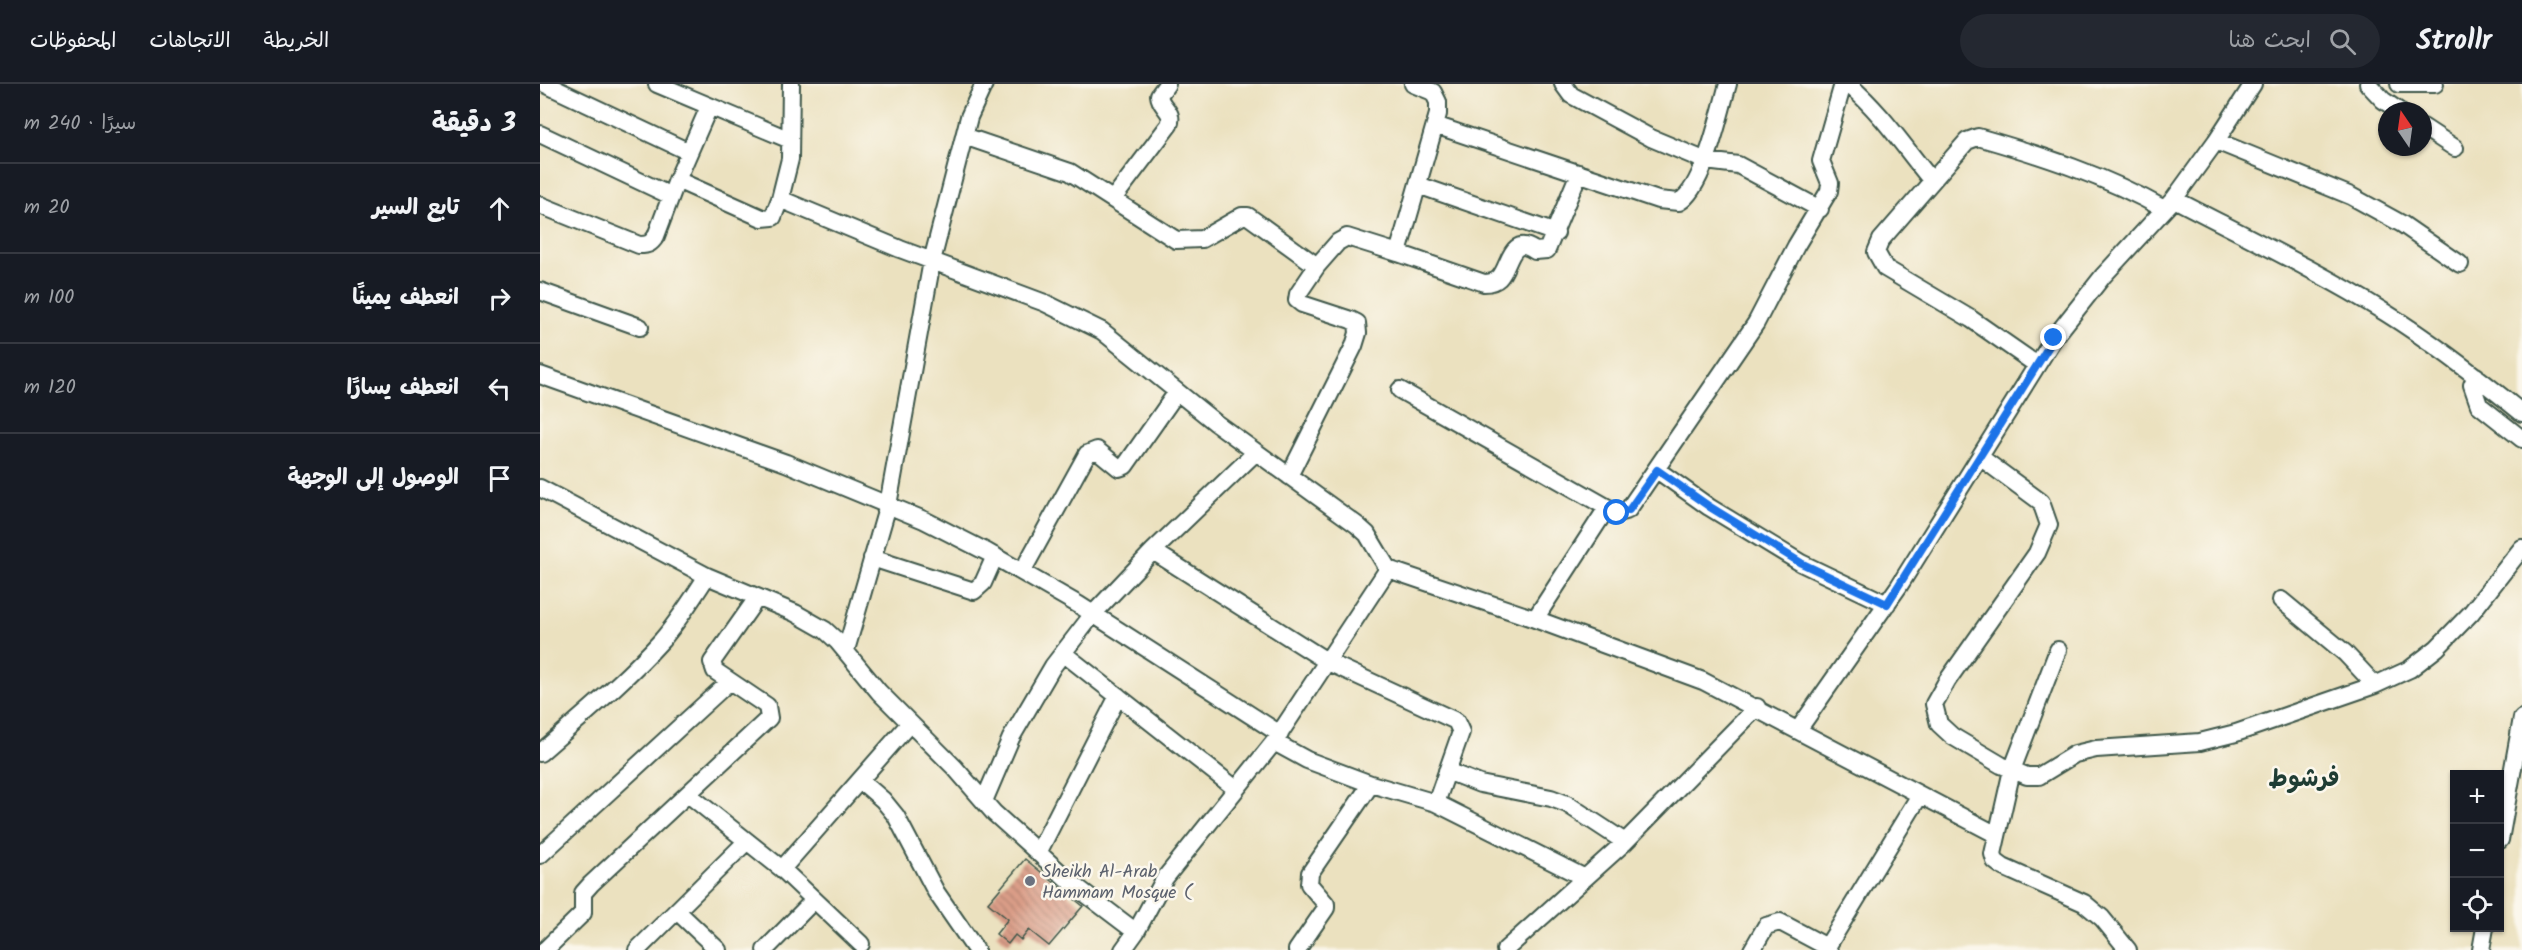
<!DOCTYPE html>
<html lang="ar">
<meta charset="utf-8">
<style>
:root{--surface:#171b24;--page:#242831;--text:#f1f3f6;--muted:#9ea1a6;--line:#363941}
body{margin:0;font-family:Kalam,"Playpen Sans Arabic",sans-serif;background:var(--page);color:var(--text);direction:rtl}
.controls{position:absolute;right:18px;bottom:18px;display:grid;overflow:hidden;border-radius:0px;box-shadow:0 2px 4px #0004}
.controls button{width:54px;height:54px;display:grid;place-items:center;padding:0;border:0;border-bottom:2px solid var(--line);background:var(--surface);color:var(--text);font:30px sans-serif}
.compass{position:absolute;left:1838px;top:18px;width:54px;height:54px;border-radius:50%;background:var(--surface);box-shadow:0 2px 4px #0004;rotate:347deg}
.stop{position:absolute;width:18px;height:18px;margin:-14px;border:4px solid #1a73e8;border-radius:50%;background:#fff}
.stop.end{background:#1a73e8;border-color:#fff;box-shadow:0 2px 6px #0008}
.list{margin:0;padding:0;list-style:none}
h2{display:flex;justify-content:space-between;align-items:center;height:78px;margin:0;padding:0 24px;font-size:26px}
h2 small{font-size:20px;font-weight:400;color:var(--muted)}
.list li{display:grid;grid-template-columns:39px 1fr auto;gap:18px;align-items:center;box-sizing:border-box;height:90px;padding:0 24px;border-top:2px solid var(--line)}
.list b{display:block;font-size:22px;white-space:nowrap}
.list em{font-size:20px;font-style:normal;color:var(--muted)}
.icon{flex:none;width:33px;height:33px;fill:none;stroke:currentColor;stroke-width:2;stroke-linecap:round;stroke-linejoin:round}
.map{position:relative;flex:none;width:1982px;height:866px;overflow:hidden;direction:ltr}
header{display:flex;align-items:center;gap:36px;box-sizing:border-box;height:84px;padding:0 30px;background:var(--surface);border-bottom:2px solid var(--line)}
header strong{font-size:28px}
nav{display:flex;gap:33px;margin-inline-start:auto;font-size:21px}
.search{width:420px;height:54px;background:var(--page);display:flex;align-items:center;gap:15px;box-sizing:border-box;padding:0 21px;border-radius:33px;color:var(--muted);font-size:22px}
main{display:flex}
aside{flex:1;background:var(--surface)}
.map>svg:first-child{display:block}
</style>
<header>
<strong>Strollr</strong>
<div class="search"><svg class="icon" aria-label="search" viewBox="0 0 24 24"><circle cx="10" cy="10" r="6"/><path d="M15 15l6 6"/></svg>ابحث هنا</div>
<nav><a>الخريطة</a><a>الاتجاهات</a><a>المحفوظات</a></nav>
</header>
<main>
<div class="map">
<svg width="1982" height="866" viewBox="0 0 1982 866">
<defs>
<pattern id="building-back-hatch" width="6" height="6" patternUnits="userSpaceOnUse" patternTransform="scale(1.5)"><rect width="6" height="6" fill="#db9e88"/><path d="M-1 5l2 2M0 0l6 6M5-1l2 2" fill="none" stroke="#b18270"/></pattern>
</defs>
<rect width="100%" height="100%" fill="#fbf7ec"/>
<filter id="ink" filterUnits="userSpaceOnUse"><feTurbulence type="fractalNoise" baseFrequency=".0167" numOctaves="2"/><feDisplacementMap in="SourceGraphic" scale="12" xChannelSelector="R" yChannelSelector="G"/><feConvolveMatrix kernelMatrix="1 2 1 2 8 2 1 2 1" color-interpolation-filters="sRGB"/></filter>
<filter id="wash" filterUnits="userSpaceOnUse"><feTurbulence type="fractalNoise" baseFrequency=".008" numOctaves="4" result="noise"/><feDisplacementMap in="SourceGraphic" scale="24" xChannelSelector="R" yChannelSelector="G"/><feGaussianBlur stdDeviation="1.35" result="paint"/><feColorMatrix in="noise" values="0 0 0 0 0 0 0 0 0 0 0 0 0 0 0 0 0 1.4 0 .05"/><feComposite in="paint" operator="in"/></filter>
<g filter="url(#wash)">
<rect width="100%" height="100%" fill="#ebe1bf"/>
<g id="blocks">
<!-- building -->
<path fill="url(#building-back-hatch)" d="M 485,775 L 543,822 L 509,862 L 489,846 L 481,856 L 475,851 L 468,860 L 456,850 L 468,835 L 448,819 Z"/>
</g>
</g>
<g filter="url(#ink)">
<use href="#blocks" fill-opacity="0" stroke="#3e5649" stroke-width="1.5"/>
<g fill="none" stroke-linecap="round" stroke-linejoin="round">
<defs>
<path id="minor" d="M 5,0 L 149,68
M 117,0 L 250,56
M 251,0 L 250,75 L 240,115 L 360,165 L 505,219 L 562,247 L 676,339 L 817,441 L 827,450 L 848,485
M 1023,0 L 1031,11 L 1111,54 L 1166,77 L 1198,81 L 1280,125
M 1308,0 C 1342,29 1364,63 1392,97
M 1828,0 L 1843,16 L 1859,27
M 1859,0 L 1895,0
M 895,41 L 1118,116 L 1139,118 C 1164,104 1180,28 1188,0
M 1883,43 L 1915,64
M 0,50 L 131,112
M 424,52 L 530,88 L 636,156 L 662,155 L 702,132 L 708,132 L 777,182 L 758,210 L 757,216 L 762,220 L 811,236 L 817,239 L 818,249 L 814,262 L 749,392
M 1676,57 L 1811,112 L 1862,140 L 1920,180
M 137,96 L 169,23
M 878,101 L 1016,149
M 573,115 L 629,41 C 635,27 620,24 619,11 L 627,0
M 1634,115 C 1705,152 1778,187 1846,229 C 1894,259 1939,294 1982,329
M 0,121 L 99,161 C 108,161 111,160 116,152 L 137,96 L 222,134 L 233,133 L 240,115
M 858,169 L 944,199 C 949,199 955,198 959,194 C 970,184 970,149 995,167 L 1007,166 L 1039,89
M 777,182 L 798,158 L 807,153 L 858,169 L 898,30 L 898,18 L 893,8 L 873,0
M 0,207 L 100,243
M 1497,281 L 1431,235 L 1345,184 L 1336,168 L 1341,156 L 1427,57 L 1438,53 C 1501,71 1566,92 1624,125
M 0,291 L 246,379 L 384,436 L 447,468 L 539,521 L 740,650
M 1936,292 L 1932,301 L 1939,321 L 1982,355
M 860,306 L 1077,429 L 1088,426 L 1216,239 L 1256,162 L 1289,107 L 1290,99 L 1281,77 L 1303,0
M 1440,373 L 1501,418 L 1509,441 L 1497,469 L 1407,597 L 1394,620 L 1399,640 L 1412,652 L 1461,681 L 1487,692 L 1499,692 L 1535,670 L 1556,665 L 1660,658 L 1696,649 L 1835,601 L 1870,585 L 1897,564 L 1931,529 L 1982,464
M 1117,386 L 1169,423 L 1261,479 L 1347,520
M 0,404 L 167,492 L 255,529 L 285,546 L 297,557 L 339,608 L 415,684 L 454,729 L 534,801 L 596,848
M 613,467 L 788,578 L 916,637 L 921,648 L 896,719
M 332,474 L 434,507 L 443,499 L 455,472
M 482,488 L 547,370 L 557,366 L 579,384 L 585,382 L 637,308
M 1741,516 L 1805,569 L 1835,601
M 995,535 L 1163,597 L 1457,751
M 306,566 L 348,421 L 392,177 L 429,33 L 444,0
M 1518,566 L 1472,686 L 1453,770 L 1455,777 L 1463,783 L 1544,819 L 1562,834 L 1588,866
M 523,569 L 696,705
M 1258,646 L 1359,502 L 1514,254 L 1563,192 L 1634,115 L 1676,57 L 1713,0
M 734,658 L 767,676 L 831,700 L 896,719 L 1045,794
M 0,669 C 41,633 85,597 122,556 C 139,536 153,514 167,492
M 907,687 L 940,700 L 1011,714 L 1027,720 L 1085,758
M 320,696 L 343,716 L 356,732 L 396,808 L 436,866
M 148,710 L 242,785 L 321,860
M 444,717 L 471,654 L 513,582 L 553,530 L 613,467 L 716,368
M 1960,756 L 1982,634
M 498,769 L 578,612
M 0,771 L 190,597
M 242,785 L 370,639
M 137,827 L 178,866
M 5,866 L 43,829 L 43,809 L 51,800 L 229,634 L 227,622 L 175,587 L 172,578 L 217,514
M 97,866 L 207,757
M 225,866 L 274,816
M 583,866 L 596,848 L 625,794 L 734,658 L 848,485 L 995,535 L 1067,424
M 757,866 L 786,824 L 786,820 L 769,800 L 770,789 L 831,700
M 965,866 L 1085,758 L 1217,623
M 1212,866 L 1226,842 L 1240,838 L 1287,863
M 1289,866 L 1287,863 L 1380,711
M 1941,866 L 1945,844"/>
</defs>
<!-- minor casing -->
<use href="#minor" stroke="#3e5649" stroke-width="20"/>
<!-- minor -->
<use href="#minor" stroke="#fff" stroke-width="16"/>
</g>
</g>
<g fill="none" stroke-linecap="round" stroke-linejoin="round" filter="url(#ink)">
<!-- route -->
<path stroke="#1a73e8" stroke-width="8" d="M 1077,429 L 1089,426 L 1117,386 L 1170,423 L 1261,479 L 1347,520 L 1514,254"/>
</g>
<!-- markers -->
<circle fill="#6b7280" stroke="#fbf7ec" stroke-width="2" cx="490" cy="797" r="6"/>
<g text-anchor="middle" stroke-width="5" stroke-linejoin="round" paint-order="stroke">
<!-- worship labels -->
<g font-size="18" fill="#5b616d" stroke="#fbf7ec" text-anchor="start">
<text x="502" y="793">Sheikh Al-Arab<tspan x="502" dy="21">Hammam Mosque (</tspan></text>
</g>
<!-- district labels -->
<g font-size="24" font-weight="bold" fill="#1f3d34" stroke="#fbf7ec">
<text x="1764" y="702">فرشوط</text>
</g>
</g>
</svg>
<div class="controls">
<button>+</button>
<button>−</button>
<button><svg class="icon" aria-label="locate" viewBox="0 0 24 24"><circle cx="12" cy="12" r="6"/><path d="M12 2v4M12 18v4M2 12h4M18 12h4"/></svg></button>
</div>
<svg class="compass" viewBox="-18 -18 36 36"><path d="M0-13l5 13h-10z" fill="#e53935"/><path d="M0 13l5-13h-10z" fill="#9ea1a6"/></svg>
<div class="stop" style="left:1077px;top:429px"></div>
<div class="stop end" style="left:1514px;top:254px"></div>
</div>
<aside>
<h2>3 دقيقة<small>سيرًا · 240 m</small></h2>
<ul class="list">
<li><svg class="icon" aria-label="ahead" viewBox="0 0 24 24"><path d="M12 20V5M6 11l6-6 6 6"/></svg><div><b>تابع السير</b></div><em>20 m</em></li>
<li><svg class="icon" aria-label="right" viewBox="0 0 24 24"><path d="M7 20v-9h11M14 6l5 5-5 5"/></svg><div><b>انعطف يمينًا</b></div><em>100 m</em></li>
<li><svg class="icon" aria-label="left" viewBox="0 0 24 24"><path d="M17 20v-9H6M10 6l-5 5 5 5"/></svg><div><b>انعطف يسارًا</b></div><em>120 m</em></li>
<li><svg class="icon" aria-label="arrive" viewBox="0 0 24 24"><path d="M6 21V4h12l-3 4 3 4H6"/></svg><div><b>الوصول إلى الوجهة</b></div></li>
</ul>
</aside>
</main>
